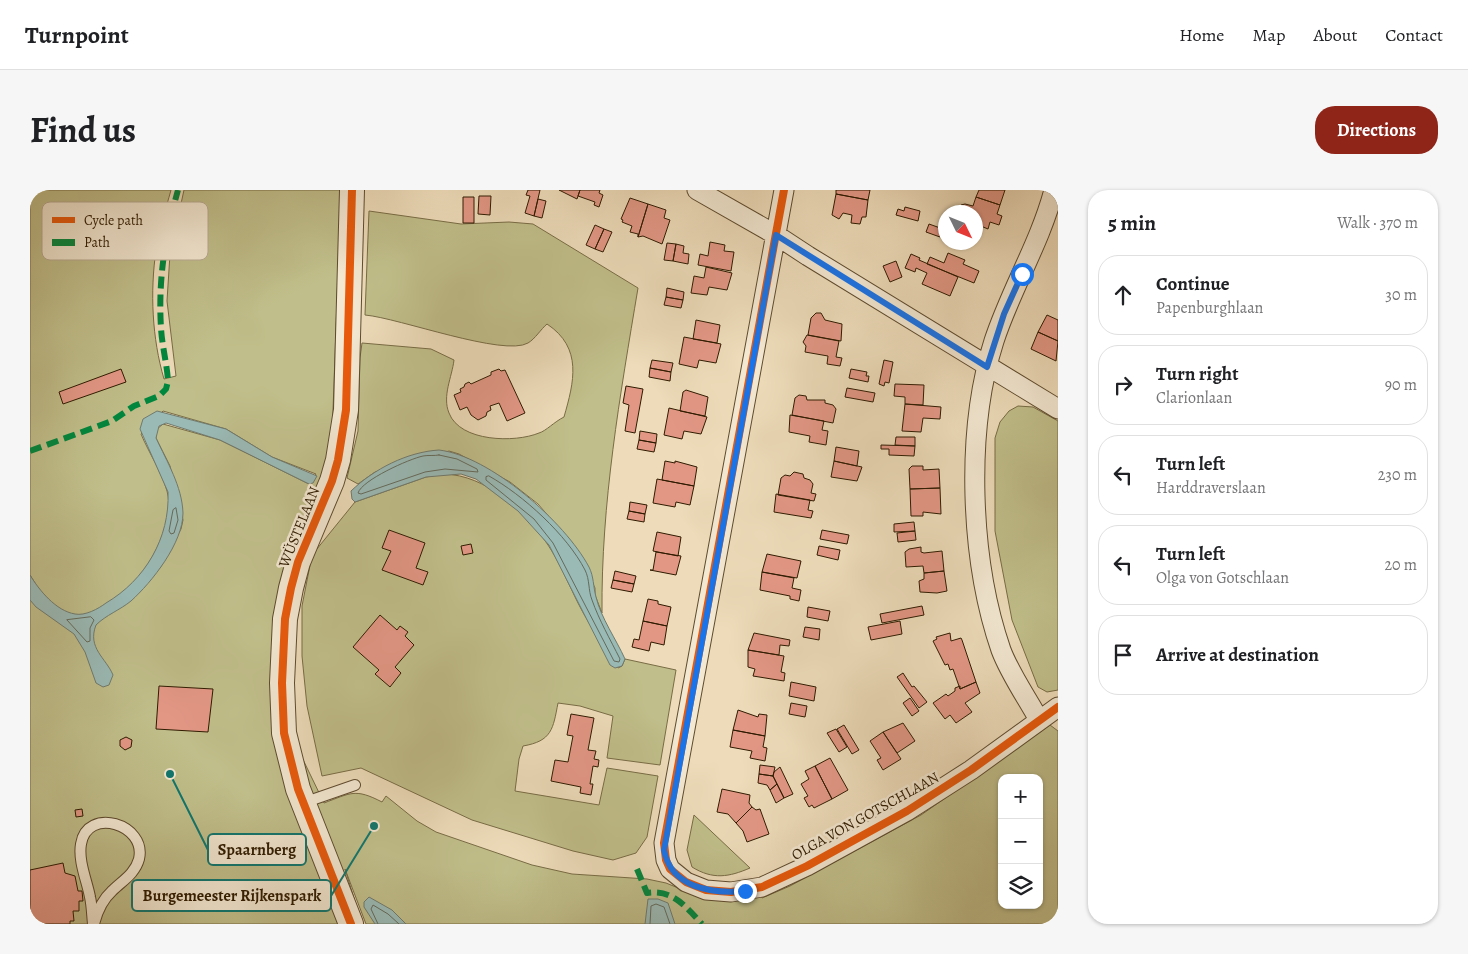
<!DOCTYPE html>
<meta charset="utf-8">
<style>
:root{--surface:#fff;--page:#f6f6f6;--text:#202124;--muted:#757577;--line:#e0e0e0;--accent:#8f2418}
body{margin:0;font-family:Alegreya,serif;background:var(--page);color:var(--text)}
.controls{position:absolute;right:15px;bottom:15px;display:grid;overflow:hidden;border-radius:10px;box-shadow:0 1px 4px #0004}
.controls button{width:45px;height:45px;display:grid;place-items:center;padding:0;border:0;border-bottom:1px solid var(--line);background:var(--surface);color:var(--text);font:25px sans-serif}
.compass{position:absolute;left:908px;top:15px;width:45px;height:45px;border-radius:50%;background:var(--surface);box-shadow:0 1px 4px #0004;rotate:133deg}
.stop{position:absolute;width:15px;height:15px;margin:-11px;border:4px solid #1a73e8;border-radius:50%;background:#fff}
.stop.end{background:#1a73e8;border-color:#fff;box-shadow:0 1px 5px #0008}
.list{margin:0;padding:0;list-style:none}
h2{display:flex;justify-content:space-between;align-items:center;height:65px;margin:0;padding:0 20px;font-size:21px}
h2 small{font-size:16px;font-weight:400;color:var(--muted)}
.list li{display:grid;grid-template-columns:32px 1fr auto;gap:15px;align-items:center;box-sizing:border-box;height:80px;margin:0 10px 10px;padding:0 10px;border:1px solid var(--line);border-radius:20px}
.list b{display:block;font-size:19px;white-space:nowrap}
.list p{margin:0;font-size:16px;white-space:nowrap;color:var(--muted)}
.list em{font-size:16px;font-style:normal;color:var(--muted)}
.icon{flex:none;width:28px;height:28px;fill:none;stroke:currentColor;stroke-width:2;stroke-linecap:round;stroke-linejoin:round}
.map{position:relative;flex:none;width:1028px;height:734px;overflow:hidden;border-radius:20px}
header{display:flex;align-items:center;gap:30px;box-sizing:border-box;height:70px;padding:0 25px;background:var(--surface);border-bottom:1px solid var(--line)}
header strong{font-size:24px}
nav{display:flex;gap:28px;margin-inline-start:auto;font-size:18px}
.intro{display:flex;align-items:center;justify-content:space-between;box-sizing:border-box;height:120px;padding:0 30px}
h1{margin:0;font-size:35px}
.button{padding:12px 22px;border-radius:20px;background:var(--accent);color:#fff;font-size:18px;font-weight:700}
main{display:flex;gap:30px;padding:0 30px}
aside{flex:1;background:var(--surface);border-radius:20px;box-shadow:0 1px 4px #0004}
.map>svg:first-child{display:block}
</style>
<header>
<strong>Turnpoint</strong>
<nav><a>Home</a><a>Map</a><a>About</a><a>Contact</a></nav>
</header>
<div class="intro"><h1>Find us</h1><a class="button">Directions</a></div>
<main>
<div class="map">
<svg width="1028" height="734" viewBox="0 0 1028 734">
<rect width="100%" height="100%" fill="#eddbb9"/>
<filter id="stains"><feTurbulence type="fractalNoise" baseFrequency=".004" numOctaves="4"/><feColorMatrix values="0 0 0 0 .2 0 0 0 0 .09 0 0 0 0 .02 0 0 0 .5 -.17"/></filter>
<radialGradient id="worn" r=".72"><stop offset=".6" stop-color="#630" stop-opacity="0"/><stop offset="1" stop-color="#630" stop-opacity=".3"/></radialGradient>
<!-- green -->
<path fill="#c0be8a" stroke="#786c45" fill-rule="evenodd" d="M 0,0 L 141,0 C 136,19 128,40 126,60 C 120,102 122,148 134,189 L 146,186 L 137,111 L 140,64 L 154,0 L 311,0 L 302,248 L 291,290 L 259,364 L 265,553 L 294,613 C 321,603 325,598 352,612 L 356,606 L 387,631 L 406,642 L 502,675 L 542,684 L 617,689 L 636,693 L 663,704 L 731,705 L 732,708 L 760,696 L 891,625 L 1020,535 L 1028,541 L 1028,734 L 336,734 L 315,679 L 332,734 L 0,734 L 0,397 L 5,393 L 0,385 ZM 133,221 L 196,239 L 242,267 L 286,284 L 279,294 L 190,250 L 133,234 L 127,239 L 126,248 L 140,276 L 153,330 L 151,339 L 130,378 L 95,400 C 119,382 146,331 137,301 C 131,281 119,263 111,244 ZM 972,588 L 1009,588 L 1009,715 L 972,715 Z
M 339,21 L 431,34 L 479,32 L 503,34 L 608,98 C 590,206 571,313 572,423 L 565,405 L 565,398 L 546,358 L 508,314 L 480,292 L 429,264 L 419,261 L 345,282 L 328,294 L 317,288 L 328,241 L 330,168 L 332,153 L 401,159 L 424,170 C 422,187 412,206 419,223 C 430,252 485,253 509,243 C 516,241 524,232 534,227 C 544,192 553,158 517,134 C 511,139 505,149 498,153 C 474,167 369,128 335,125 Z
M 988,216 L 1003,217 L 1028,231 L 1028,500 L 1017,502 L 1008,497 L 982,430 L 965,341 L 965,248 L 970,232 L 979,221 Z
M 414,284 C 456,285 495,321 518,355 C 530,373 538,393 548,413 C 559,435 574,456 588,478 L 592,476 L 595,469 L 646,480 L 630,575 L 577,568 L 583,526 L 550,516 L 528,513 C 523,539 522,551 493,556 L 489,569 L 485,601 L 569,615 L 577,578 L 628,586 L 617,647 L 606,663 L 583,670 L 543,661 L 442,630 L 331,578 L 292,586 L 277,516 L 272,466 L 272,416 L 282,365 L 325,312 L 396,287 Z
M 664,625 L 720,678 C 699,687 683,690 662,677 L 657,660 Z"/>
<!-- water -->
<path fill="#9abab6" stroke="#6f7a6d" d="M 127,221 L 196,239 L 242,267 L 287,286 L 283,293 L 279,294 L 190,250 L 136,233 L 129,236 L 126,248 C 137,272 152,296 153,323 C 153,353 122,392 101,411 C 90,420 76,425 66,435 C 57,458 76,468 83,485 L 79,495 L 73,497 L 66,493 L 55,462 L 44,444 L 6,417 L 0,410 L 0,385 C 9,400 26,421 45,424 C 55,426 68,419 76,413 C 115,390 140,348 138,302 L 110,239 L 113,229 Z
M 409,260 C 460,266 535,332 559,377 C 564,387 563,396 566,407 C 571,428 586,449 595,469 L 592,476 L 585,478 L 580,475 L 519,355 L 488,321 L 446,289 L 431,284 L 396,287 L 325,312 L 322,309 L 321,301 C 344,279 377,262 409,260 Z
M 339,707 L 362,720 L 376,734 L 345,734 L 334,717 L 334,712 Z
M 618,709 L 628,709 L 638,713 L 645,734 L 615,734 Z"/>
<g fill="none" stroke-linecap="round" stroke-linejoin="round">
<!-- shore -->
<path stroke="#646a5b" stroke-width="1" d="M 409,265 L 427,269 L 447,279 L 448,282 L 415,279 L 395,282 L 331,304 L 328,303 C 332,290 379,269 393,266 C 398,265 404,266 409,265 Z
M 459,286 C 493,305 537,345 555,380 C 560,390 558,400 562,410 C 569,430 580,449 590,469 L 589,472 L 584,471 L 523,353 L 504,329 L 456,290 L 456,287 Z
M 146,318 L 148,330 L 144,343 L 141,344 L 139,341 L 143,320 Z
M 61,427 L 64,430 L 60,438 L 60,451 L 57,452 L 37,430 Z
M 348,734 L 341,719 L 343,715 L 358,724 L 369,734
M 620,734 L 621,716 L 626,714 L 634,717 L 640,734"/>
</g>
<!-- building -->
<path fill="#e29785" stroke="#2f1b00" d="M 498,0 L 510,0 L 504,26 L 495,23 L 500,6 L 496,5 Z
M 529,0 L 550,0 L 547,9 Z
M 550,0 L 570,0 L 569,3 L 573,5 L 569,17 L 564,15 L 565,12 L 548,6 Z
M 806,0 L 840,0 L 838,10 L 806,4 Z
M 949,0 L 975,0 L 970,15 L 946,7 Z
M 806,4 L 838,10 L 836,27 L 832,27 L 830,34 L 821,33 L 822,25 L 813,23 L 809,29 L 802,25 Z
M 449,6 L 461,6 L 460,25 L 448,24 Z
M 433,7 L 444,7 L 444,33 L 433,33 Z
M 946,7 L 970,15 L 967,24 L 972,26 L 969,35 L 960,32 L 958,39 L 946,34 L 946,22 L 929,22 L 931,15 L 935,14 L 943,16 Z
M 600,8 L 618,14 L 608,47 L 608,44 L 600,42 L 602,36 L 592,32 L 593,30 L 591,29 Z
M 508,9 L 516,11 L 512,28 L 504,26 Z
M 618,14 L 636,20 L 634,28 L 640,30 L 632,54 L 613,46 L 608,47 Z
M 875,17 L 890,21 L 888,31 L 866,25 L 868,19 L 874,21 Z
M 899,34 L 913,39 L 910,47 L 896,42 Z
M 565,35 L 574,39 L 565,59 L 556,55 Z
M 574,39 L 582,42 L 573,62 L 565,59 Z
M 680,52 L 695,55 L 694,61 L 704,62 L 701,81 L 668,75 L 670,64 L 678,66 Z
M 637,53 L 646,54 L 643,71 L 634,70 Z
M 646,54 L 654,56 L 653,63 L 659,64 L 658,74 L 643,71 Z
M 918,63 L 935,70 L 933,74 L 949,81 L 944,93 L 897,74 L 900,67 L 914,73 Z
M 881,64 L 890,68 L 889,70 L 928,87 L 920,106 L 892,94 L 897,83 L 886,78 L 885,82 L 875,78 Z
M 866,71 L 872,87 L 860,92 L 853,76 Z
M 676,77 L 702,83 L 697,100 L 679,97 L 677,105 L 661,103 L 664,86 L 674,88 Z
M 637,98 L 654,102 L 653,110 L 636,107 Z
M 636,107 L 653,110 L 651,118 L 634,115 Z
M 786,123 L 791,123 L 795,130 L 812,134 L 811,151 L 778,145 L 781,128 Z
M 1017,125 L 1028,130 L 1028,151 L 1008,142 Z
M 666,130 L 690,135 L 687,153 L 663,149 Z
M 1008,142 L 1028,151 L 1026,171 L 1001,159 Z
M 777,145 L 809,151 L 806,167 L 812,168 L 810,176 L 797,174 L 798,166 L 775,162 L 776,156 L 773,152 Z
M 654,147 L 691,154 L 686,173 L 669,170 L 667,178 L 649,174 Z
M 622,170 L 643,173 L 641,182 L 620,178 Z
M 854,170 L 863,172 L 859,193 L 855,192 L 854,196 L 849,194 Z
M 620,178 L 641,182 L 640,191 L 619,187 Z
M 91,179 L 96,192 L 33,214 L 29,202 Z
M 469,179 L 471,181 L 475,180 L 495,223 L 477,231 L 469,213 L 460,216 L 461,220 L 457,222 L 456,226 L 448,230 L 441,225 L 437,217 L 430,220 L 424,205 L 431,202 L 430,199 L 434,197 L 435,194 L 439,192 L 441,194 L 461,185 L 461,182 Z
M 821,179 L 837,182 L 836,186 L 839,186 L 838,192 L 819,188 Z
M 865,194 L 894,195 L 893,215 L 875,214 L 875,207 L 864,206 Z
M 596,196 L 613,199 L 605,243 L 595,241 L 599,215 L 593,213 Z
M 817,198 L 845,203 L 843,212 L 815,207 Z
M 656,200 L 678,207 L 675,226 L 650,221 L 653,202 Z
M 769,205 L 776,206 L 777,210 L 795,210 L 795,213 L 803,215 L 806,219 L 803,233 L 762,225 L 765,208 Z
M 875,214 L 911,217 L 910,229 L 893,228 L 891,242 L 872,241 Z
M 639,218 L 677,227 L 671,244 L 654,241 L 652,249 L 634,245 Z
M 760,225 L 794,231 L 792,240 L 798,241 L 796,255 L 779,252 L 780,246 L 759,242 Z
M 610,241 L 627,244 L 626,253 L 609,250 Z
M 866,247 L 885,247 L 885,256 L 865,255 Z
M 609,250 L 626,253 L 624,262 L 607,259 Z
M 851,255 L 885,256 L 884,266 L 859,265 L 859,259 L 851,259 Z
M 806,257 L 829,261 L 827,276 L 804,271 Z
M 635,271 L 645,273 L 645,271 L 667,277 L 664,296 L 632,290 Z
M 804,271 L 832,277 L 827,291 L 801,287 Z
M 882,276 L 893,276 L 893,280 L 909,279 L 910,298 L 880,299 L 879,279 Z
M 764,282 L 773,284 L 774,288 L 780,290 L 783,294 L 781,303 L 786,304 L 784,311 L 748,305 L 751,288 L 755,285 L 760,286 Z
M 627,289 L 664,296 L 660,315 L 646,312 L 645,317 L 623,313 Z
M 910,298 L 911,324 L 893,322 L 893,326 L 881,326 L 880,299 Z
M 746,304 L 780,310 L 778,320 L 783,321 L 781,328 L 744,322 Z
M 600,312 L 617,315 L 615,324 L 599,321 Z
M 599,321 L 615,324 L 614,332 L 597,329 Z
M 884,332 L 885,341 L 864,342 L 864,334 Z
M 359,340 L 395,353 L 386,378 L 398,382 L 393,395 L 352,380 L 361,361 L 352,358 Z
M 792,340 L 819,345 L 817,354 L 790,349 Z
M 885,341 L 886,350 L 868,352 L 867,343 Z
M 627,342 L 651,347 L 648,366 L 623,361 Z
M 441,354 L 443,363 L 433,365 L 431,356 Z
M 789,356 L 810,360 L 808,370 L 787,365 Z
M 891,357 L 891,362 L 894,363 L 912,361 L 914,381 L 894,383 L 893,376 L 876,377 L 875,362 L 879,359 Z
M 626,362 L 651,366 L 646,385 L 620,380 L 623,380 Z
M 737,364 L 771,371 L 767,388 L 732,382 Z
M 585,381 L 606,386 L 604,394 L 583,390 Z
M 914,381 L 917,401 L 907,403 L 890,402 L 889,391 L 894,389 L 894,383 Z
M 732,382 L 764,388 L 762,398 L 771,400 L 769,411 L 760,409 L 760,406 L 730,400 Z
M 583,390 L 604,394 L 602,402 L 581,398 Z
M 618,409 L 628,411 L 628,414 L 641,417 L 637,436 L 613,431 Z
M 892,416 L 894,425 L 852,433 L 850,424 Z
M 778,417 L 800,421 L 798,431 L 777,427 Z
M 350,425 L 367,440 L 370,436 L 378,442 L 375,446 L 384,455 L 365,477 L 371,483 L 360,497 L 345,484 L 349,480 L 323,457 Z
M 613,431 L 637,436 L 634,455 L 621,452 L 619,461 L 602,457 L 604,449 L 609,450 Z
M 870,431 L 872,444 L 841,450 L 838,437 Z
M 775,437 L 790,439 L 789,450 L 773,447 Z
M 724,443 L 760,450 L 759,456 L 750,455 L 749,465 L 718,460 Z
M 920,443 L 921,451 L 931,448 L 932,450 L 946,492 L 930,499 L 923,479 L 920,480 L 918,474 L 915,475 L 903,451 L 907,449 L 906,447 Z
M 718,460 L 754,466 L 751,482 L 755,483 L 754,491 L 723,486 L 725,479 L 718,477 Z
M 873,483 L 882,497 L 884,496 L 897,512 L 889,518 L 867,487 Z
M 761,492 L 786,497 L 784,511 L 759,506 Z
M 946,492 L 950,503 L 935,513 L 942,522 L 926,533 L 920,525 L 915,529 L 903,513 L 916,504 L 918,506 L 925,501 L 925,498 L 930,496 L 930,499 Z
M 129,496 L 183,499 L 178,542 L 126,539 Z
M 880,508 L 889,521 L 882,526 L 873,513 Z
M 761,513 L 777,516 L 775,527 L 759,524 Z
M 708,520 L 728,527 L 729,524 L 737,525 L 735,546 L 703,540 Z
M 541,524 L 564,528 L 558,560 L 566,561 L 564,569 L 569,570 L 568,577 L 563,576 L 560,594 L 563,594 L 561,605 L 550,603 L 551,597 L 521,591 L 525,570 L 538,572 L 543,546 L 537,545 Z
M 873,533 L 885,551 L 867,563 L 853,542 Z
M 814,535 L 829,560 L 822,564 L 807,539 Z
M 806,539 L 817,557 L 809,562 L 797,543 Z
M 703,540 L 735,546 L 733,557 L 737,558 L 735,571 L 720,568 L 722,561 L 700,557 Z
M 853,542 L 871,569 L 853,580 L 847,570 L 851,568 L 840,551 Z
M 96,547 L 102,550 L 101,557 L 95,560 L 90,556 L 90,550 Z
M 800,568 L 818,600 L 802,609 L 785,576 Z
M 730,575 L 745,577 L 743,586 L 729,584 Z
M 785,576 L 802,609 L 784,618 L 782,615 L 779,617 L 774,608 L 778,606 L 771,594 L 779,589 L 775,581 Z
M 750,577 L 763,604 L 754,608 L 743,586 L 744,582 Z
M 729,584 L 743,586 L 747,594 L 740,600 L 737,595 L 728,593 Z
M 747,594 L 754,608 L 746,613 L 740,600 Z
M 692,599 L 720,605 L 719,613 L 722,617 L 706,633 L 698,624 L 687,622 Z
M 722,617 L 726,620 L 730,619 L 739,644 L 717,652 L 713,641 L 706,633 Z
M 52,619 L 53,626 L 46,627 L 45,620 Z
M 33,673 L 35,683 L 45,686 L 48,701 L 52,701 L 53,711 L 49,711 L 49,721 L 43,721 L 44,731 L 40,731 L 40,734 L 0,734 L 0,680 Z"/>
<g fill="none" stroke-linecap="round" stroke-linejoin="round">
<defs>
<path id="service" d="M 273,613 L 325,595
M 63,734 C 62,725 62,716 60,707 C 57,691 48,671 51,654 C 57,616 117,634 109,669 C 105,684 92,691 82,701 C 72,710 67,722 64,734"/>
<path id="minor" d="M 667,0 L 746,45 L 778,66 L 1028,219
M 754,0 L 634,653 L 636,670 L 640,679 L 656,692 L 676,700 L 701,702 L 732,697 L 777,676 L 877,621 L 941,580 L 1028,517
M 1009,530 C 997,508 980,484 971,460 C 940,370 935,242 964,151 C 981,99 1010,53 1024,0"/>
<path id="tertiary" d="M 321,734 L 268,599 L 254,543 L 252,493 L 255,429 L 261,398 L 268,372 L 302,291 L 308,270 L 316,220 L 322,0"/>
</defs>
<!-- service casing -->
<use href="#service" stroke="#5e4b2e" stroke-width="12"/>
<!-- minor casing -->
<use href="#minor" stroke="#5e4b2e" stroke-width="21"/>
<!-- tertiary casing -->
<use href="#tertiary" stroke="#5e4b2e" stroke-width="26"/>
<!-- service -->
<use href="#service" stroke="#f3e8d2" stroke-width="10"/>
<!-- minor -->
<use href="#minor" stroke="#f3e8d2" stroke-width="19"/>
<!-- tertiary -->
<use href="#tertiary" stroke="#f3e8d2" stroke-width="24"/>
<!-- quiet -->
<path stroke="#00873e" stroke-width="6" stroke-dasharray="12 6" stroke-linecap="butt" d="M 0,261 L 82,231 L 104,216 L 129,206 L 136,199 L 138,191 C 137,174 132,156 131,138 C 128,90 135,46 148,0
M 607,679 L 617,703 C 643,699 656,717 672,734"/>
<defs>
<path id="cycleway" d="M 754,0 L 634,653 L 636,670 L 640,679 L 656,692 L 676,700 L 701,702 L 732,697 L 777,676 L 877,621 L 941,580 L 1028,517
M 321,734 L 268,599 L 254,543 L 252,493 L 255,429 L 261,398 L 268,372 L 302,291 L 308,270 L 316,220 L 322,0"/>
</defs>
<!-- cycleway casing -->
<use href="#cycleway" stroke="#f3e8d2" stroke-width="11"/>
<!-- cycleway -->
<use href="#cycleway" stroke="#e8590c" stroke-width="8"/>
</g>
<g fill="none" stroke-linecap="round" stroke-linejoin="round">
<!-- route -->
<path stroke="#1a73e8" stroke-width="6" d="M 715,701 C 682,704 641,698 634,660 L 746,45 L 957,177 L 974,124 L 992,84"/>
</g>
<g text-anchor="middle" stroke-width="5" stroke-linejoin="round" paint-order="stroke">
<!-- street labels -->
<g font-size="15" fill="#2f1b00" stroke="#f3e8d2">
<text transform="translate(269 337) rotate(-68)" y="5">WÜSTELAAN</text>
<text transform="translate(835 626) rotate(-29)" y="5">OLGA VON GOTSCHLAAN</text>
</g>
</g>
<!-- legend -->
<rect x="12" y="12" width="166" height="58" rx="8" fill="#f3e8d2" stroke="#b8aa93" stroke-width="1"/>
<rect x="22" y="27" width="23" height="6" fill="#e8590c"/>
<rect x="22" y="49" width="23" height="7" fill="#00873e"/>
<g font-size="14" fill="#2f1b00">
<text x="54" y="35">Cycle path</text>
<text x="54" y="57">Path</text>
</g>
<!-- callouts -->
<path fill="none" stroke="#0f766e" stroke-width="2" d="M140 584L178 660M344 636L301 706"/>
<g fill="#0f766e" stroke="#f3e8d2" stroke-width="2">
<circle cx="140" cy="584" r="5"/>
<circle cx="344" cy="636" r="5"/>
</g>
<g fill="#f3e8d2" stroke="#0f766e" stroke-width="2">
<rect x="178" y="644" width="98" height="31" rx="5"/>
<rect x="102" y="690" width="199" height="31" rx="5"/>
</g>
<g font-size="16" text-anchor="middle" font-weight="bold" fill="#2f1b00">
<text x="227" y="665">Spaarnberg</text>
<text x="202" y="711">Burgemeester Rijkenspark</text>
</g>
<rect width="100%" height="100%" filter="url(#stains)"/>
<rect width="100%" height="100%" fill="url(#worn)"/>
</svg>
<div class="controls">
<button>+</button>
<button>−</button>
<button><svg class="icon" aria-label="layers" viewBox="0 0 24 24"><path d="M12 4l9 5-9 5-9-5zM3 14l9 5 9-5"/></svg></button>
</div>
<svg class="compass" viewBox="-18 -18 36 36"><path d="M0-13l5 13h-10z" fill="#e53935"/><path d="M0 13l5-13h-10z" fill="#757577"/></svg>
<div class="stop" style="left:992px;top:84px"></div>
<div class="stop end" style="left:715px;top:701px"></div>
</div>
<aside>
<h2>5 min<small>Walk · 370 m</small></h2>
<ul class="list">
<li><svg class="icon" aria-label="ahead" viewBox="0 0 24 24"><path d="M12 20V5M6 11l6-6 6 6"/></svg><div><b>Continue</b><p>Papenburghlaan</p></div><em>30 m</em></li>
<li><svg class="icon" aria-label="right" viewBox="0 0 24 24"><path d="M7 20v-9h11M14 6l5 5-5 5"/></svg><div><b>Turn right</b><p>Clarionlaan</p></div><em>90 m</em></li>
<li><svg class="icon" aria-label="left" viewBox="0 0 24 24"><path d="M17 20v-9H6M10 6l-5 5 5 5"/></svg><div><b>Turn left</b><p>Harddraverslaan</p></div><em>230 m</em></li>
<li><svg class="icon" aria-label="left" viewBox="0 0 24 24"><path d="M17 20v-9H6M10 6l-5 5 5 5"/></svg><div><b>Turn left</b><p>Olga von Gotschlaan</p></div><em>20 m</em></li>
<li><svg class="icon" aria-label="arrive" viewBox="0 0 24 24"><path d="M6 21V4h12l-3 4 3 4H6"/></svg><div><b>Arrive at destination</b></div></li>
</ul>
</aside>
</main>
